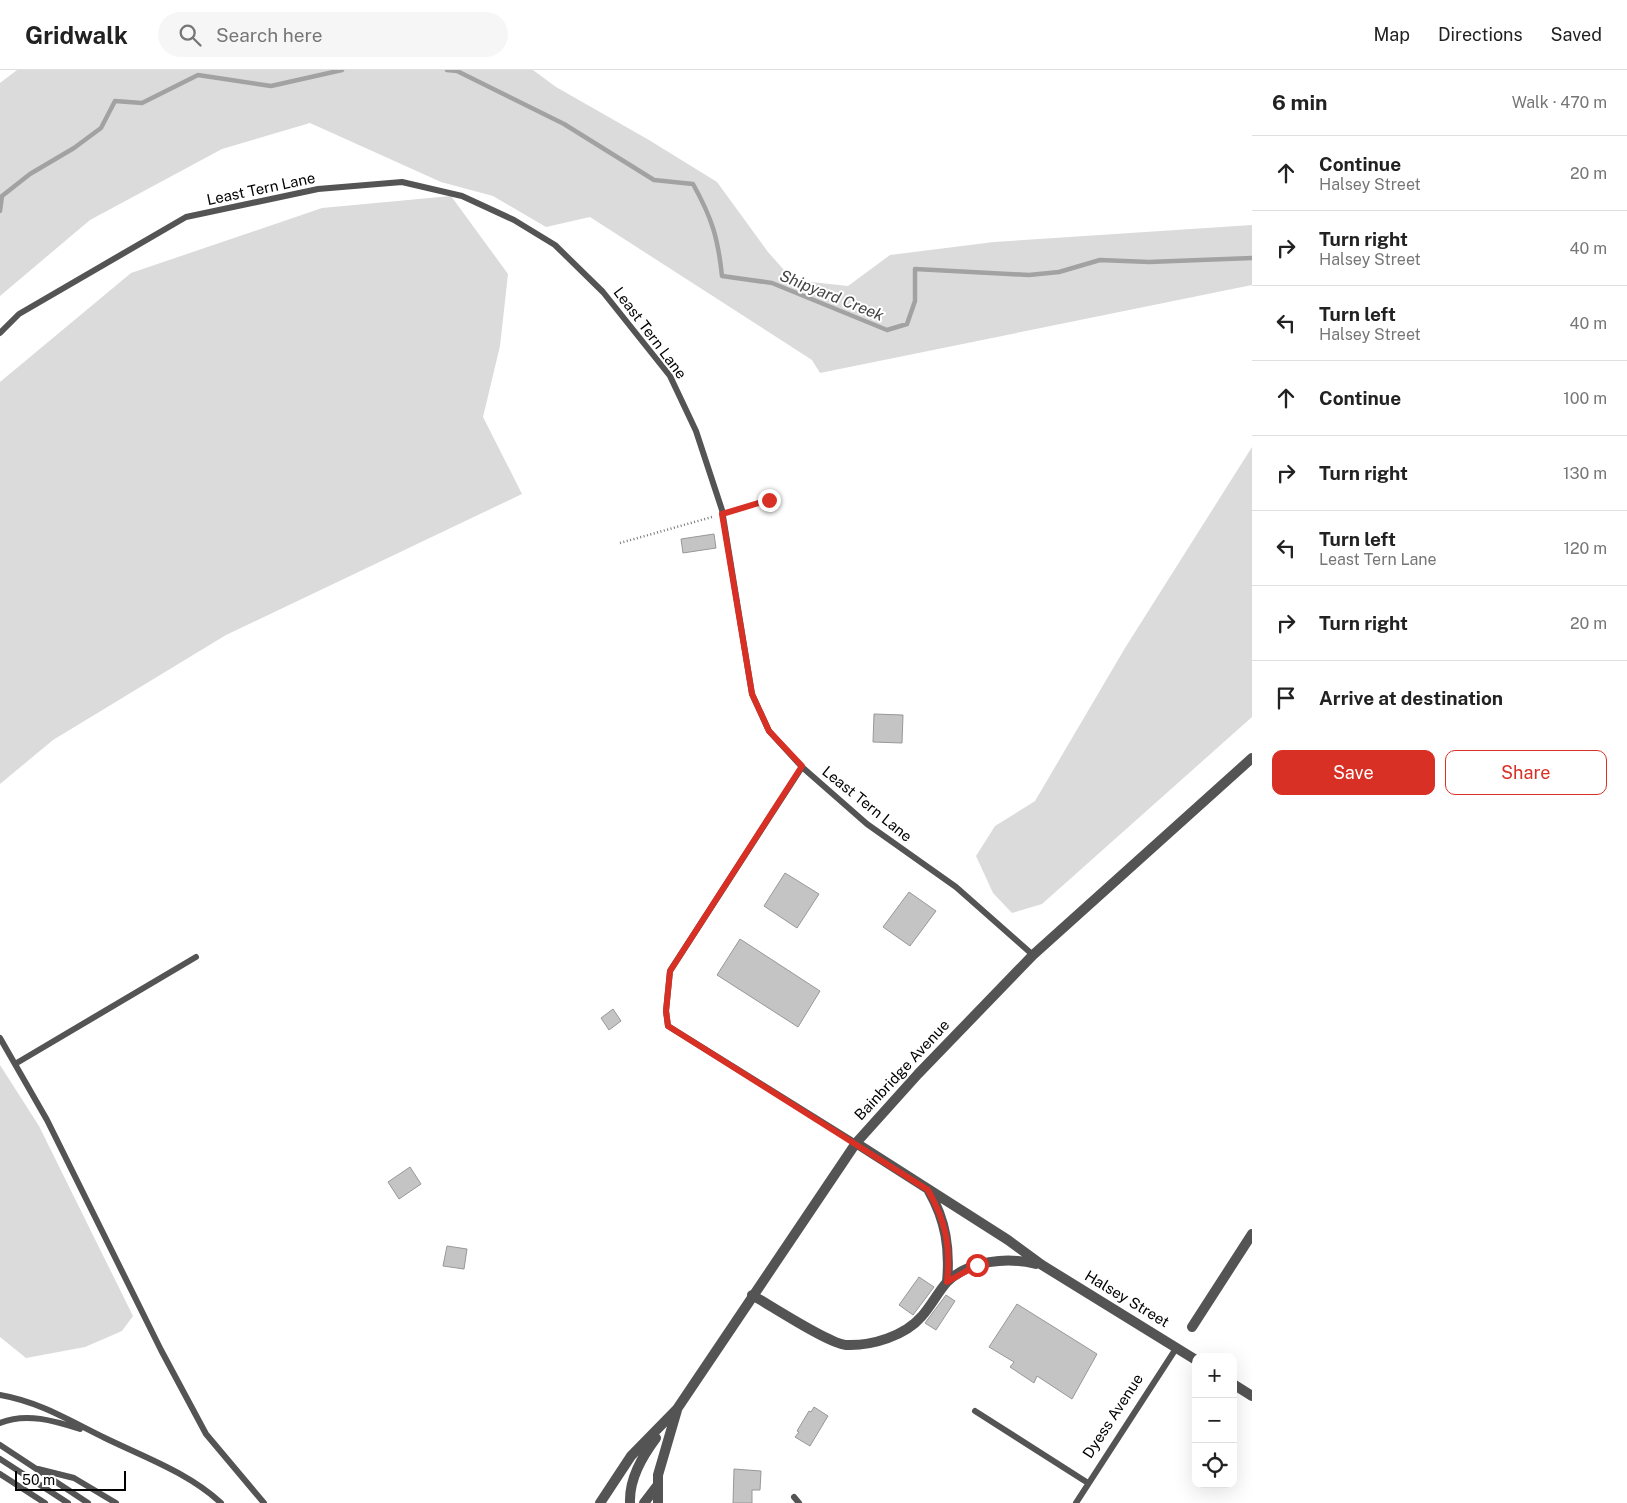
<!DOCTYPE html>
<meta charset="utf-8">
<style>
:root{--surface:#fff;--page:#f6f6f6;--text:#222;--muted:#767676;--line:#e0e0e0;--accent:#d93025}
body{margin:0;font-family:"Public Sans",sans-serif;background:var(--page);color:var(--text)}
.controls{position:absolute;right:15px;bottom:15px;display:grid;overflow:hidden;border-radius:10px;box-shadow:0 5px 20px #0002}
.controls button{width:45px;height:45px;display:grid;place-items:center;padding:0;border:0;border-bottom:1px solid var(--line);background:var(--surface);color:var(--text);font:25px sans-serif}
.scale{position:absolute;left:15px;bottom:12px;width:111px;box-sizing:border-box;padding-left:5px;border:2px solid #000;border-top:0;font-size:14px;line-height:18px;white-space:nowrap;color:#000;-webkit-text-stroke:4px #fff;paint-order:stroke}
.stop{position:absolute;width:15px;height:15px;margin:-11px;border:4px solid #d93025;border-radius:50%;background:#fff}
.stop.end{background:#d93025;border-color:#fff;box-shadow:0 1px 5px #0008}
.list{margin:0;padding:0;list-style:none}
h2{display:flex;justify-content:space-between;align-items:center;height:65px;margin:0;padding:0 20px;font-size:21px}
h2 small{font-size:16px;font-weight:400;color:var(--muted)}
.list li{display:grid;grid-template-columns:32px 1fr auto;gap:15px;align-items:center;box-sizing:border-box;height:75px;padding:0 20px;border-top:1px solid var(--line)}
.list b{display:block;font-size:19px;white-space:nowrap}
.list p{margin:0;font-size:16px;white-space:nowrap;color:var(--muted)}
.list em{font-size:16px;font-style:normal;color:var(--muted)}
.actions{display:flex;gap:10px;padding:15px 20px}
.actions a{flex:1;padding:11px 0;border:1px solid var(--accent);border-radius:10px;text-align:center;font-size:18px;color:var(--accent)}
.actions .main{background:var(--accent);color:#fff}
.icon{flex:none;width:28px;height:28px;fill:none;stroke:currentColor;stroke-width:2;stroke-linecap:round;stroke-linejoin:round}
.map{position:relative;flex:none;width:1252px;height:1433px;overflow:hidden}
header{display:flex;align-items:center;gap:30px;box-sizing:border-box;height:70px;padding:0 25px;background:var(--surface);border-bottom:1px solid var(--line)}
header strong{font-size:24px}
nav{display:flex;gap:28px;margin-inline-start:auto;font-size:18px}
.search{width:350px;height:45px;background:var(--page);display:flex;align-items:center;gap:12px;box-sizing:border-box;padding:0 18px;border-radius:28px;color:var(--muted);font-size:19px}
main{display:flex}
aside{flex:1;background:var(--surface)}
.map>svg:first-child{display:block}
</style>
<header>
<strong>Gridwalk</strong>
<div class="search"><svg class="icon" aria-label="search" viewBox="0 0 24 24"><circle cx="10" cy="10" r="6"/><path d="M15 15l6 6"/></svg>Search here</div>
<nav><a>Map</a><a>Directions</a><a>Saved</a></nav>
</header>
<main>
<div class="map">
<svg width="1252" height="1433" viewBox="0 0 1252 1433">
<rect width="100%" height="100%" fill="#fff"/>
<!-- green -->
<path fill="#dbdbdb" d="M 17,0 L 533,0 L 556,17 L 649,70 L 717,112 L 768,182 L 793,210 L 848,216 L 890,185 L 994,172 L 1252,155 L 1252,215 L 820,303 L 812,290 L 590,147 L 546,157 L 493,126 L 441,112 L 310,53 L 222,79 L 90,150 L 0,226 L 0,13 Z
M 451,126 L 508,204 L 500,276 L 483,347 L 522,424 L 226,565 L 53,670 L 0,714 L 0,312 L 131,203 L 322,138 Z
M 1252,377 L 1252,647 L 1042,834 L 1012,843 L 993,823 L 976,786 L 995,756 L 1035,731 L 1125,578 Z
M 0,995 L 39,1056 L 133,1246 L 122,1261 L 85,1277 L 26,1288 L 0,1267 Z"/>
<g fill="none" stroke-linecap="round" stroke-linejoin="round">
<!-- stream -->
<path stroke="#a2a2a2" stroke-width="4.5" d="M 447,0 L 457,1 L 564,54 L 654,110 L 693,114 C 712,148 718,168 722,206 L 772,213 L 887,260 L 907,254 L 915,231 L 915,199 L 1029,205 L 1059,202 L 1100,190 L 1149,192 L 1252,188
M 0,141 L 2,126 L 30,104 L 74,78 L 101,58 L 115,31 L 142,33 L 198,5 L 271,16 L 342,0"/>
</g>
<!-- building -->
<path fill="#c4c4c4" stroke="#989898" d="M 714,464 L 716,478 L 683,483 L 681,469 Z
M 874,644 L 903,645 L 902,673 L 873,672 Z
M 785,803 L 819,824 L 797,858 L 764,836 Z
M 909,822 L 936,841 L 910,876 L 883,857 Z
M 740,869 L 820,921 L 798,957 L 717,905 Z
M 613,939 L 621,951 L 609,960 L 601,948 Z
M 410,1097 L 421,1114 L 399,1129 L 388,1112 Z
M 447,1176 L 467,1179 L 464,1199 L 443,1196 Z
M 919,1207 L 934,1217 L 913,1245 L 899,1235 Z
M 946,1225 L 955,1231 L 936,1260 L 925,1253 Z
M 1017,1234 L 1097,1284 L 1072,1329 L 1037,1306 L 1034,1313 L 1010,1297 L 1014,1292 L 989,1277 Z
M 814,1337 L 828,1346 L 810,1376 L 795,1367 L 799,1362 L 797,1361 L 809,1341 L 811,1342 Z
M 734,1399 L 761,1401 L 760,1420 L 752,1420 L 752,1433 L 733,1433 Z"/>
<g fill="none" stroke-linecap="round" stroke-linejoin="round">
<!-- path -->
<path stroke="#767676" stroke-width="2.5" stroke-dasharray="1 2.5" stroke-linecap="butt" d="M 732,441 L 769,431
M 620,473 L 712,447"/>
<!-- lane -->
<path stroke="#545454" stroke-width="6" d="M 0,263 L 19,244 L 186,147 L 318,119 L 402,112 L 462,126 L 514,150 L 555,175 L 603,222 L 670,306 L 696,361 L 722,440 L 752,624 L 769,661 L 802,697 L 867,754 L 956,817 L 1033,885
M 802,697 L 670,901 L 666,941 L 668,956 L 856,1073
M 0,968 L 47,1050 L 161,1280 L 206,1364 L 264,1433
M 15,994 L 196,887
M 0,1325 C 40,1332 70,1351 105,1368 C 144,1387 189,1403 221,1433
M 975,1341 L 1088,1413
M 0,1353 C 26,1342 55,1351 80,1359
M 0,1375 L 88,1433
M 0,1389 L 68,1433
M 38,1399 L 74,1408 L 116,1433
M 0,1404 L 45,1433
M 794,1427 L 799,1433
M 1076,1433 L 1177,1277"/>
<!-- street -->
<path stroke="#545454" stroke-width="10" d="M 856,1073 L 1008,1170 L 1042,1195 L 1196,1290
M 929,1121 C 946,1151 950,1179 947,1212
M 752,1225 C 770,1235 829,1274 846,1275 C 872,1276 905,1266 922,1246 C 931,1236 938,1222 947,1212 C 969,1190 1008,1187 1036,1194
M 1192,1257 L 1252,1164
M 1233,1314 L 1252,1326
M 600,1433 L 631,1386 L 677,1339 L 856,1073 L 918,1004 L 1033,885 L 1252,688
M 630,1433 C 629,1409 642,1387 656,1368
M 644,1433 L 657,1416
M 658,1433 L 658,1405 L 677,1340"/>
</g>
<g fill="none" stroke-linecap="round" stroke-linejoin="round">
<!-- route -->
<path stroke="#d93025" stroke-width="6" d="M 769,430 L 722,444 L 752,624 L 769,661 L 802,696 L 670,901 L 666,941 L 668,956 L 928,1120 C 946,1152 951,1177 947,1212 L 977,1195"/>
</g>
<g text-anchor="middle" stroke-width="4" stroke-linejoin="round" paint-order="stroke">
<!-- street labels -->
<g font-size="15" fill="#000" stroke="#fff">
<text transform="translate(261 119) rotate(-12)" y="5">Least Tern Lane</text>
<text transform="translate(650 263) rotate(53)" y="5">Least Tern Lane</text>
<text transform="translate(867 734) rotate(39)" y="5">Least Tern Lane</text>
<text transform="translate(902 1000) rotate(-47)" y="5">Bainbridge Avenue</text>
<text transform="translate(1127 1229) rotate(31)" y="5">Halsey Street</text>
<text transform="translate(1113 1346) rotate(-57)" y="5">Dyess Avenue</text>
</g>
<!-- water labels -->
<g font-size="16" font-style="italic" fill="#434343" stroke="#fff">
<text transform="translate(832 225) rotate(22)" y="6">Shipyard Creek</text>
</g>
</g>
</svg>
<div class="controls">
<button>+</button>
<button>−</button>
<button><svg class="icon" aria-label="locate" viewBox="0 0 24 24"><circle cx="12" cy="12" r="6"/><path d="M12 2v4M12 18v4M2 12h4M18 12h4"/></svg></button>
</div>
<div class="scale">50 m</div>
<div class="stop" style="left:977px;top:1195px"></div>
<div class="stop end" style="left:769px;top:430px"></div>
</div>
<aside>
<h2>6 min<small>Walk · 470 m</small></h2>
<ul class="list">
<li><svg class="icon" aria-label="ahead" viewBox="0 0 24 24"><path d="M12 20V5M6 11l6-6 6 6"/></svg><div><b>Continue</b><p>Halsey Street</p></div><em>20 m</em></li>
<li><svg class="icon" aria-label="right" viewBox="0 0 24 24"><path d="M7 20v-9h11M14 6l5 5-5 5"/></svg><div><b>Turn right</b><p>Halsey Street</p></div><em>40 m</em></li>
<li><svg class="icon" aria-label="left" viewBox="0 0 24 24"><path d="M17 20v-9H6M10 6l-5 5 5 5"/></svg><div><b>Turn left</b><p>Halsey Street</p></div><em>40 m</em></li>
<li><svg class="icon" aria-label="ahead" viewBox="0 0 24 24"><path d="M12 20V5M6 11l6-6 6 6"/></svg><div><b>Continue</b></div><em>100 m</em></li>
<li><svg class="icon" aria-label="right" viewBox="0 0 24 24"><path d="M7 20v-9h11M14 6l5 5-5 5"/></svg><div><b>Turn right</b></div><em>130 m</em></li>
<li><svg class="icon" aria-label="left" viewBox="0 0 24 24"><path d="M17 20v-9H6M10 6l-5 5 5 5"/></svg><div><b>Turn left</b><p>Least Tern Lane</p></div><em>120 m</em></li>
<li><svg class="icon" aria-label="right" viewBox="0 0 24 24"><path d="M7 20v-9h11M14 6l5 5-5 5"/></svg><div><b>Turn right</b></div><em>20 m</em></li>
<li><svg class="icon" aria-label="arrive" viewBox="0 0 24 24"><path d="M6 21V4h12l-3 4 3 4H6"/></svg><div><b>Arrive at destination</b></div></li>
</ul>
<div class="actions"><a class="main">Save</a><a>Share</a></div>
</aside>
</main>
